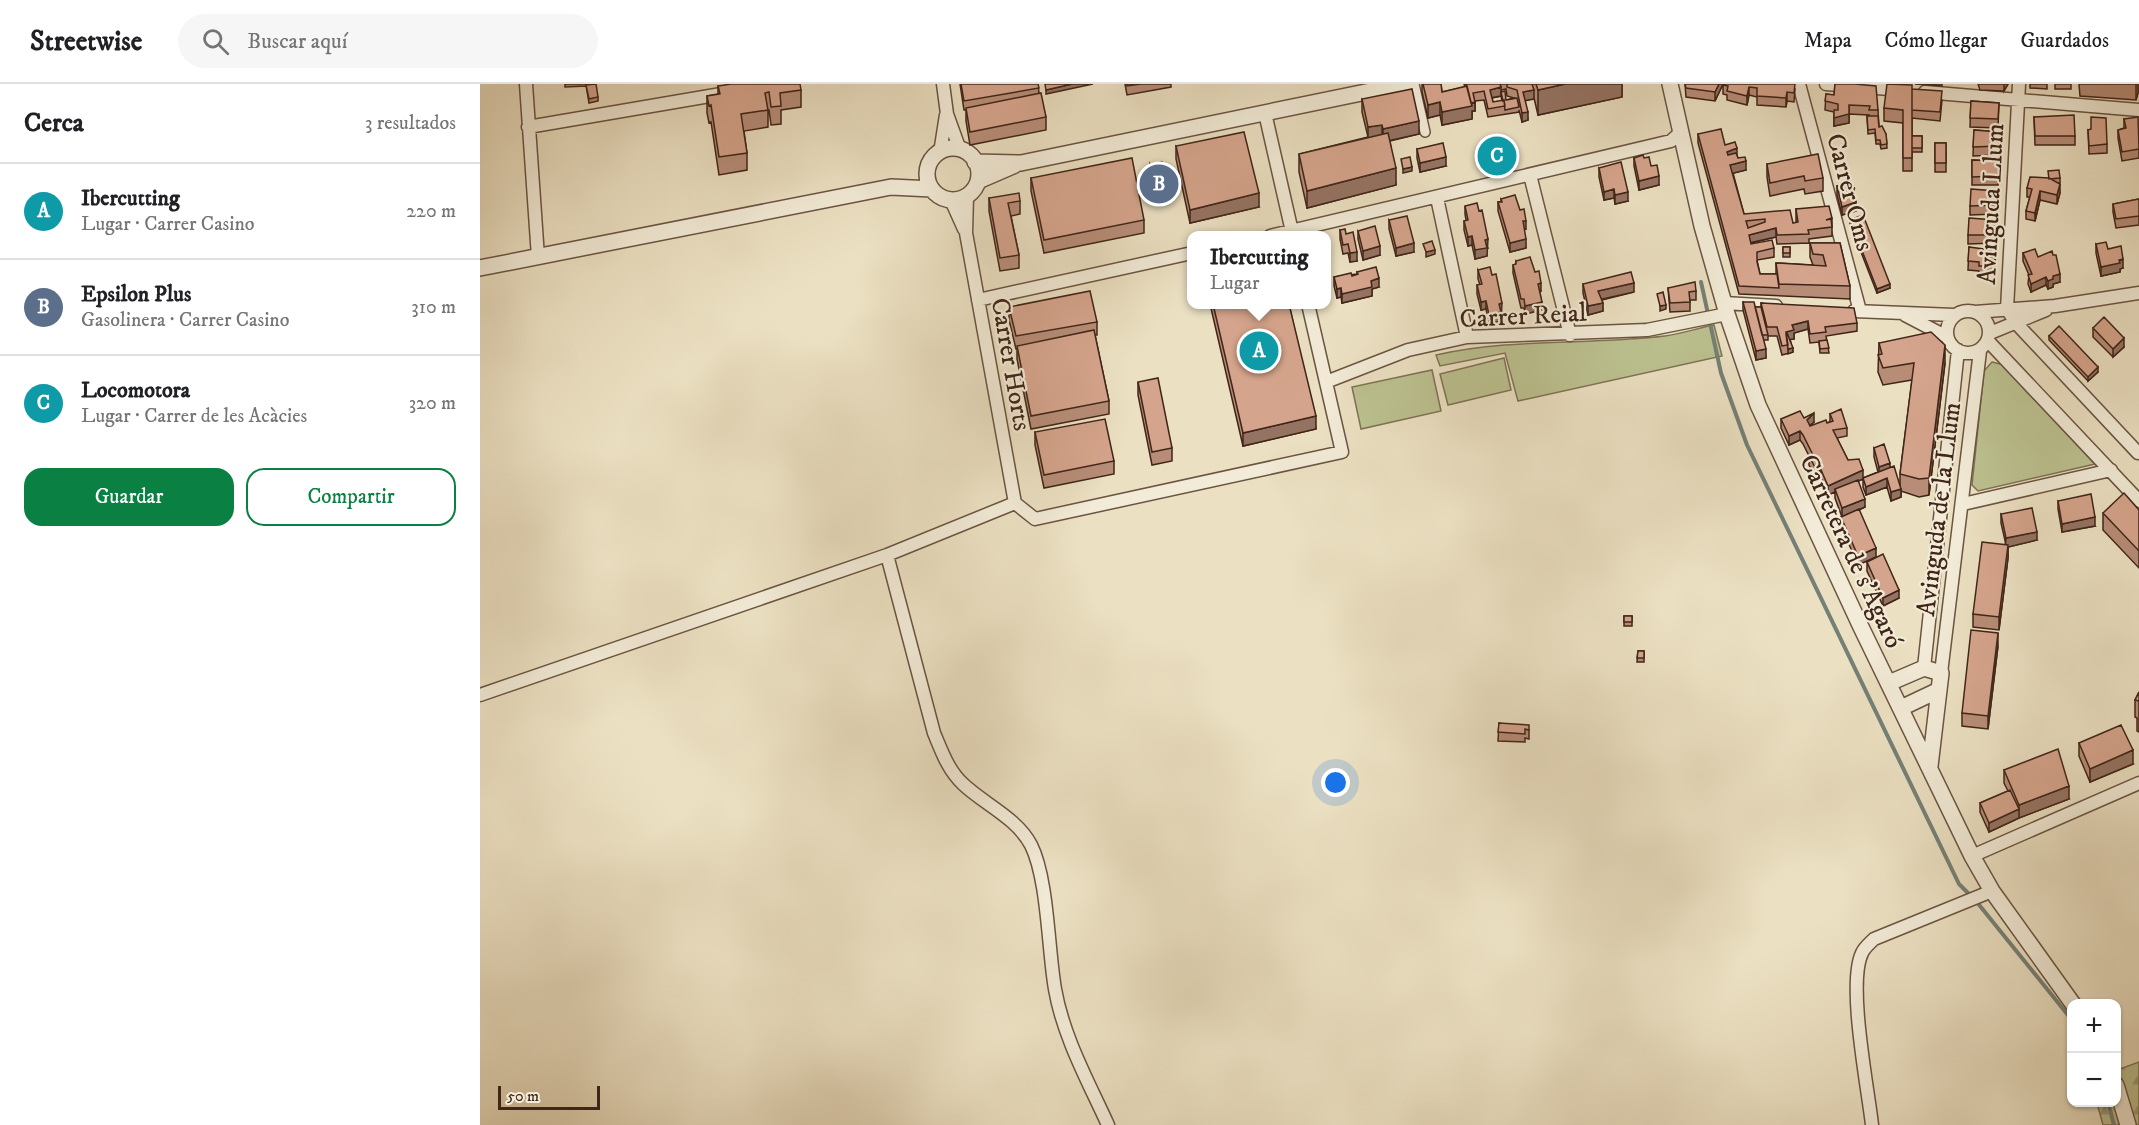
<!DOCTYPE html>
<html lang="es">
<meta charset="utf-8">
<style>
:root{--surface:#fff;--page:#f6f6f6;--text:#202124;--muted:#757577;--line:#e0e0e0;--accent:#0b8043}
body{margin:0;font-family:"IM FELL DW Pica",serif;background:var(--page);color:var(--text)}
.controls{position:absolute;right:18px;bottom:18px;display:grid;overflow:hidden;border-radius:12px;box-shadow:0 2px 4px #0004}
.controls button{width:54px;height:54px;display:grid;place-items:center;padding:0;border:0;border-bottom:2px solid var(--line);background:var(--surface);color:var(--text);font:30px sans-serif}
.scale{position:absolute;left:18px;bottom:15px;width:102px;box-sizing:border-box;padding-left:6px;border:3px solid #402518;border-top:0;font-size:16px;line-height:21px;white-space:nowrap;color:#402518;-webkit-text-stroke:4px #f2ebd7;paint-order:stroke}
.you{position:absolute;left:856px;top:699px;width:21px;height:21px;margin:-15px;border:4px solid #fff;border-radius:50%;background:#1a73e8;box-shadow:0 0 0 9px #1a73e833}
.badge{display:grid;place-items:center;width:39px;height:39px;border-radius:50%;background:var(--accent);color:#fff;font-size:20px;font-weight:700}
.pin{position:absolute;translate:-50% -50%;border:3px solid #fff;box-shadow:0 2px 6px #0006}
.popup{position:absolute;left:707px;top:147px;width:144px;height:78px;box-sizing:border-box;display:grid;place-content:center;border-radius:12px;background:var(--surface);filter:drop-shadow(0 2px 4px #0005);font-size:20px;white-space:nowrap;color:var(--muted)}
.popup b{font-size:22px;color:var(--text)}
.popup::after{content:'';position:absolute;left:50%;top:100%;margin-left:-12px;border:12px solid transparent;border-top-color:var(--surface)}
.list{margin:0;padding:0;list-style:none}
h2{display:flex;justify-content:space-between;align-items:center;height:78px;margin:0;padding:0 24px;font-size:26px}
h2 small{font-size:20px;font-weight:400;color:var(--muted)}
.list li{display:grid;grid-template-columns:39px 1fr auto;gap:18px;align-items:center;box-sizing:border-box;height:96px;padding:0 24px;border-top:2px solid var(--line)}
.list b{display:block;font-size:22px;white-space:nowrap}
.list p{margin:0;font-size:20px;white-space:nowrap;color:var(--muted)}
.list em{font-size:20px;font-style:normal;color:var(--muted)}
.actions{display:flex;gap:12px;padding:18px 24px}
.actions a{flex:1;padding:14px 0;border:2px solid var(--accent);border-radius:18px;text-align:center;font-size:21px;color:var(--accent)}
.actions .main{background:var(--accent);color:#fff}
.icon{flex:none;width:33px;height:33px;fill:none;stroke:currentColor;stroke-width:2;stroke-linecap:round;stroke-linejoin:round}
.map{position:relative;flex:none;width:1659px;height:1041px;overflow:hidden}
header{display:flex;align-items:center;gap:36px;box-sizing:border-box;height:84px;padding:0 30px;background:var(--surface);border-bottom:2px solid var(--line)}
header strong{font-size:28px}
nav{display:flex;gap:33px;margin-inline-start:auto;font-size:21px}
.search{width:420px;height:54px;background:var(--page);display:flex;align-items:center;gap:15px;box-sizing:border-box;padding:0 21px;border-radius:33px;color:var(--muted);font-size:22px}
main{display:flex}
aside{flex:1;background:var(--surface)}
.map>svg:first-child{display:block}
</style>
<header>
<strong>Streetwise</strong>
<div class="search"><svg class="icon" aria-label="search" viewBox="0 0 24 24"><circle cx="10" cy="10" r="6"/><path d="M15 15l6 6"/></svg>Buscar aquí</div>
<nav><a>Mapa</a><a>Cómo llegar</a><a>Guardados</a></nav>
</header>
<main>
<aside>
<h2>Cerca<small>3 resultados</small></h2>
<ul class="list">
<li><span class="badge" style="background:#0f9aa8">A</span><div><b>Ibercutting</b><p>Lugar · Carrer Casino</p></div><em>220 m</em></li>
<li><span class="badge" style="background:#5c6f8a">B</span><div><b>Epsilon Plus</b><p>Gasolinera · Carrer Casino</p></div><em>310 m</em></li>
<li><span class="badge" style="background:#0f9aa8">C</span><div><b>Locomotora</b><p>Lugar · Carrer de les Acàcies</p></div><em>320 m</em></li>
</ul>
<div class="actions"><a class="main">Guardar</a><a>Compartir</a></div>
</aside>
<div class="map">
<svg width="1659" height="1041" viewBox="0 0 1659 1041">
<defs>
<pattern id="forest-firs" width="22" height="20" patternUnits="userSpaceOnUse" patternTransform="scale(1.5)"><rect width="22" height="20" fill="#bcc190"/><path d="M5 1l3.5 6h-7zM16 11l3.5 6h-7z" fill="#9a9d75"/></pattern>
</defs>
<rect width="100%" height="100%" fill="#ebe0c2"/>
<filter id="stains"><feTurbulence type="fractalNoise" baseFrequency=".00333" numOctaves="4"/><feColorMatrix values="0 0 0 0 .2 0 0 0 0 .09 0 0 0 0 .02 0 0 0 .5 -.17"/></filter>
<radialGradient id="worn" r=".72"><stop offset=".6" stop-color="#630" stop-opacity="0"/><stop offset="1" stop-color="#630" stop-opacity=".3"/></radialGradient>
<!-- forest -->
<path fill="url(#forest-firs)" stroke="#7e7354" stroke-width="1.5" d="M 1659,978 L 1659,1041 L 1623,1041 L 1617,1019 L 1636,1018 L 1637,986 Z"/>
<!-- park -->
<path fill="#bcc190" stroke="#7e7354" stroke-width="1.5" d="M 1234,241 L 1242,272 L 1038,317 L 1025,269 L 960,282 L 956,271 C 1032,254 1108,261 1185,252 C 1201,250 1218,244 1234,241 Z
M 1024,274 L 1031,306 L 968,321 L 960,290 Z
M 1512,278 L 1524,281 L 1615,380 L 1498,407 L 1492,401 L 1504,287 Z
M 952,286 L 961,327 L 881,345 L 872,303 Z"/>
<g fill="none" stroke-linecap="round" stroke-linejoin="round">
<!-- stream -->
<path stroke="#758077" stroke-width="4" d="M 1221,198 L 1241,289 L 1267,361 L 1479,800 L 1491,812
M 1496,817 L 1592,936
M 1628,1018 L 1634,1041"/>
<defs>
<path id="pedestrian" d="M 934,0 L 945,48"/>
<path id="minor" d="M 46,0 L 58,173
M 463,0 L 467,30 L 480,66
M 1319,0 L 1380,227
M 1346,0 L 1422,6
M 1539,0 L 1527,225 L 1536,239 L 1658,369
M 1445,8 L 1659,26
M 785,29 L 813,152
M 48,43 L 253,8
M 460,69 L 466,31
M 1050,91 L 1090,251
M 487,112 L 486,149 L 535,419
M 957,114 L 987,253
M 471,116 L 484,145
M 790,152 L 1191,57 L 1201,48
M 498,216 L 712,169
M 1244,219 L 1296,222
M 1374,227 L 1474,231
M1467 248a21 21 0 1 1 42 0a21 21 0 1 1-42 0Z
M 1495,228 L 1575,222 L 1659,209
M 1425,231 L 1467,253
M 1510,249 L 1566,226
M 1509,258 L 1659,417
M 846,298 L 928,266 L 987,253 L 1167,246 L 1247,230
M 535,419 L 555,435 L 862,368 L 828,220
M 1483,420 L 1631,386
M 407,471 L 454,649 C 462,668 468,686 483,700 C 504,720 537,734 551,761 C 568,795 568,865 575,905 C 583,952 608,997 628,1041
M 1444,584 L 1478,266
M 1461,589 L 1500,267
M 0,611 L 407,471 L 535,419
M 1492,772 L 1659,699
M 1392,1041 C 1388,1004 1367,900 1382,869 C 1384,864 1390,859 1394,855 L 1512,807"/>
<path id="tertiary" d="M 1190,0 L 1222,142 L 1247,230 L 1278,321 L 1380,541 L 1492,772 L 1512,807 L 1593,920
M447 90a26 26 0 1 1 52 0a26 26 0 1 1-52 0Z
M 495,78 L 541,79 L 925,0
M 498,97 L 535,81
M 0,184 L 411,103 L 452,105
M 1409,599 L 1444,584 L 1461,589 L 1450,682
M 1421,624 L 1459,606
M 1636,1001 L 1648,1041"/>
</defs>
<!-- pedestrian casing -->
<use href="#pedestrian" stroke="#6b5442" stroke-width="12"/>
<!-- minor casing -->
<use href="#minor" stroke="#6b5442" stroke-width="15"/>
<!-- tertiary casing -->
<use href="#tertiary" stroke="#6b5442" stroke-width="18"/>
<!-- pedestrian -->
<use href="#pedestrian" stroke="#f2ebd7" stroke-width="9"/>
<!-- minor -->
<use href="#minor" stroke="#f2ebd7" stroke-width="12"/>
<!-- tertiary -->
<use href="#tertiary" stroke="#f2ebd7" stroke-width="15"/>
</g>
<!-- wall -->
<path fill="#b78d78" stroke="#402518" stroke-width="1.5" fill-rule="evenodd" d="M 85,0 L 106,0 L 106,2 L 85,3 Z
M 480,0 L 558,0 L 559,9 L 566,33 L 566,46 L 490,61 L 486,37 L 486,26 L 484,26 Z
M 645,0 L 691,0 L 691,3 L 647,11 Z
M 942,0 L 961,0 L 962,8 L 985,3 L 984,0 L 1142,0 L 1142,13 L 1058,31 L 1054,14 L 1045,17 L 1048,36 L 1042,38 L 1039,26 L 1039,28 L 1008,33 L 1004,16 L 995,17 L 995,27 L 992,27 L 992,35 L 962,41 L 960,31 L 948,34 L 942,8 ZM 1026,5 L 1027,12 L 1034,14 L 1026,16 L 1021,8 L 1021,6 ZM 1021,12 L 1022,17 L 1013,18 L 1012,14 Z
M 1205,0 L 1243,0 L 1235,17 L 1206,13 Z
M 1355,0 L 1398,26 L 1399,43 L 1406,50 L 1407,64 L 1401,65 L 1400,60 L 1396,60 L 1395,49 L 1388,50 L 1387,32 L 1389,32 L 1389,31 L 1369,30 L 1369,39 L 1354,42 L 1354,28 L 1345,26 L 1346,10 L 1354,11 Z
M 1435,0 L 1462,0 L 1462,2 Z
M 1498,0 L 1528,0 L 1524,7 L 1500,6 Z
M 1550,0 L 1567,0 L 1567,5 L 1550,4 Z
M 1575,0 L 1591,0 L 1591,5 L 1575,5 Z
M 1599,0 L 1658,0 L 1658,9 L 1656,16 L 1600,12 Z
M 106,1 L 118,13 L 118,17 L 109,19 Z
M 1243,1 L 1315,5 L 1314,18 L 1307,17 L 1306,23 L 1277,21 L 1277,13 L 1269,11 L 1267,21 L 1247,16 L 1247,11 L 1243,10 Z
M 238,2 L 321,6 L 321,23 L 301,26 L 301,40 L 291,41 L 289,26 L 288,26 L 288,43 L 264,47 L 267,69 L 267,86 L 239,91 L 231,38 L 229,39 L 227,29 L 227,12 L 238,10 Z
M 1432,6 L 1462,16 L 1460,37 L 1432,34 L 1432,52 L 1442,52 L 1442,68 L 1432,68 L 1432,87 L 1423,87 L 1423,39 L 1404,37 L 1404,24 Z
M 882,15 L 939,50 L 910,57 L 916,101 L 827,124 L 819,88 L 819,70 L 888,53 L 882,28 Z
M 1491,17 L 1519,19 L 1518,44 L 1490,43 Z
M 1554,33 L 1595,52 L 1595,61 L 1555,61 Z
M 1644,35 L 1659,47 L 1659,74 L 1642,77 L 1638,54 L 1638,46 L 1644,44 Z
M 1494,46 L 1520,48 L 1519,71 L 1493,72 Z
M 1608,46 L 1627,60 L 1627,69 L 1609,70 Z
M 1218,50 L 1245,61 L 1257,72 L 1266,86 L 1253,89 L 1264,130 L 1313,139 L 1316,139 L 1316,125 L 1352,134 L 1352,152 L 1329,155 L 1329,159 L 1297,160 L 1296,153 L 1271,159 L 1294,164 L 1294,173 L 1277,176 L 1280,190 L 1296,190 L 1296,179 L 1333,181 L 1330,173 L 1330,159 L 1360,159 L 1370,202 L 1370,215 L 1259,210 L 1218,59 Z
M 1455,59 L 1466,59 L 1466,88 L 1455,88 Z
M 696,62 L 779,123 L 710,139 L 696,75 Z
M 937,65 L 966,82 L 940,88 L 937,74 Z
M 1154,74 L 1164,74 L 1171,82 L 1179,101 L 1159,106 L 1154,82 Z
M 1492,76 L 1519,77 L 1518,101 L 1492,101 Z
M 670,80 L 688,112 L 688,116 L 677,118 L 670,85 Z
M 1287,80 L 1343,94 L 1343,107 L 1325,110 L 1324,105 L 1290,112 L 1287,93 Z
M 1119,84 L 1148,117 L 1135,120 L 1134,114 L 1124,116 L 1119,93 Z
M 551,94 L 664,136 L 664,149 L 564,169 L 551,107 Z
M 1580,94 L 1580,99 L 1578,99 L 1580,109 L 1577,120 L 1560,116 L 1555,137 L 1546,135 L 1546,127 L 1550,113 L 1547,113 L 1547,104 L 1569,95 Z
M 1357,102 L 1374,109 L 1376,127 L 1362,131 L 1357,111 Z
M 1517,107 L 1516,130 L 1490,131 L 1490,122 Z
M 509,114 L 540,117 L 540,130 L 531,132 L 539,171 L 539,184 L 520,187 L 509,127 Z
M 1021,115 L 1046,145 L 1044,146 L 1046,164 L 1030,168 L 1018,127 L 1018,118 L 1021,118 Z
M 1659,115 L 1659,141 L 1636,144 L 1633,128 L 1633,120 Z
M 985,122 L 1008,164 L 1007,164 L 1007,172 L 995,175 L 992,161 L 988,162 L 984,146 L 984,137 L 986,136 L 985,130 Z
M 909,136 L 934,168 L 916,172 L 909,145 Z
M 1370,136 L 1410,204 L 1397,209 L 1370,140 Z
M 1516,136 L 1515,159 L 1488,160 L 1488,151 Z
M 860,146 L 866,150 L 877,177 L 870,178 L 868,169 L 863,170 L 860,155 Z
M 878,147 L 900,171 L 883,176 L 878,155 Z
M 1616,160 L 1643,184 L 1640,185 L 1640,188 L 1621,192 L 1616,169 Z
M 1303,163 L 1310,163 L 1310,173 L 1303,173 Z
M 1489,163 L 1511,173 L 1515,173 L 1515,191 L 1499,190 L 1499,187 L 1488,186 Z
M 1543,169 L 1558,173 L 1580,198 L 1573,200 L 1573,203 L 1568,205 L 1566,201 L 1551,208 L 1548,200 L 1549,191 L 1543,177 Z
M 1036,177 L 1061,207 L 1060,208 L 1062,226 L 1045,230 L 1044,224 L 1041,224 L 1033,189 L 1033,181 L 1036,180 Z
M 998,186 L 1022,228 L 1021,228 L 1021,237 L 1009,240 L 1006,225 L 1001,226 L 997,210 L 997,201 L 1000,201 L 998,195 Z
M 877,188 L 899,203 L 892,205 L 892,212 L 862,219 L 861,213 L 857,214 L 854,202 L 854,193 L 877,190 Z
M 1103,200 L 1154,208 L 1122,216 L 1123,227 L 1108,231 L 1103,209 Z
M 1188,204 L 1216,207 L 1216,216 L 1210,216 L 1210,227 L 1190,228 Z
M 1263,218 L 1275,223 L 1281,223 L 1281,219 L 1377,239 L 1377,247 L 1346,252 L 1349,269 L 1340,269 L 1339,258 L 1330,259 L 1328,245 L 1314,249 L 1314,255 L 1310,255 L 1313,268 L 1302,271 L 1297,252 L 1288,252 L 1288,256 L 1283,256 L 1286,274 L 1276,276 L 1263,226 Z
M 730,220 L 809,220 L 836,345 L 763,362 Z
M 529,223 L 617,238 L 617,251 L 615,251 L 629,317 L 629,330 L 551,345 L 537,275 L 537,265 L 536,265 L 529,236 Z
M 1613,244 L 1644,263 L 1633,273 L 1613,253 Z
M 1569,252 L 1618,288 L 1608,297 L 1569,256 Z
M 1399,259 L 1465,279 L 1449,411 L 1439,413 L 1421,407 L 1421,413 L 1411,417 L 1407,403 L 1386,411 L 1383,403 L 1383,394 L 1398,388 L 1394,373 L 1394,364 L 1410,383 L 1420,403 L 1420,390 L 1432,296 L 1403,301 L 1398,288 Z
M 658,298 L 692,364 L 692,377 L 672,381 L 658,311 Z
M 1350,330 L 1367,344 L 1367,352 L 1357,354 L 1368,376 L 1383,395 L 1378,397 L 1385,423 L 1379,426 L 1378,481 L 1361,442 L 1361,433 L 1362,433 L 1355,414 L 1355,408 L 1348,411 L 1341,394 L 1337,396 L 1329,381 L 1329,372 L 1323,360 L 1320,356 L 1309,361 L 1301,344 L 1301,335 L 1324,334 L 1334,338 L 1330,342 L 1350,338 Z
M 555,348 L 634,377 L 634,390 L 564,404 L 555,361 Z
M 1578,417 L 1615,442 L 1582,448 L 1578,425 Z
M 1659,426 L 1659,484 L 1623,446 L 1623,429 Z
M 1521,430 L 1557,456 L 1528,463 L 1528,474 L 1519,546 L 1493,543 L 1493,530 L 1526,461 L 1521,439 Z
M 1387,478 L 1419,514 L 1403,522 L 1387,487 Z
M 1144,532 L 1152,532 L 1152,542 L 1144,542 Z
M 1518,562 L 1508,645 L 1482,642 L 1482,629 Z
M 1158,567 L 1164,567 L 1164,578 L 1157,578 Z
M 1659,608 L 1659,648 L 1657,647 L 1657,634 L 1655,633 L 1655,616 Z
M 1019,639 L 1049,646 L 1049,655 L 1045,654 L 1045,658 L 1018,657 Z
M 1599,659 L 1653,680 L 1610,698 L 1599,672 Z
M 1524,686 L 1589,715 L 1539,734 L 1509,748 L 1500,728 L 1500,719 L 1528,707 L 1524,699 Z"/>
<!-- shaded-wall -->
<path fill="#957362" stroke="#402518" stroke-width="1.5" d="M 592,0 L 613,0 L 566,10 L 566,6 Z
M 1085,0 L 1142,0 L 1142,13 L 1058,31 L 1058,6 Z
M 1239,0 L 1243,0 L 1235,17 L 1235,8 Z
M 1524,0 L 1528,0 L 1524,7 Z
M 1656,0 L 1658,0 L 1658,9 L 1656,16 Z
M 1021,3 L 1021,12 L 1010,14 L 1010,6 Z
M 1269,3 L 1269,11 L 1267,21 L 1267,12 Z
M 1054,6 L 1054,15 L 1043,17 L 1043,8 Z
M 1307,8 L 1307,17 L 1306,23 L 1306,14 Z
M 960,18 L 960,31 L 948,34 L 948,21 Z
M 995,18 L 995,27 L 992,27 L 992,35 L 962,41 L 962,28 Z
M 1369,21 L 1369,39 L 1354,42 L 1354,34 Z
M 1048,28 L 1048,36 L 1042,38 L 1042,29 Z
M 939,37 L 939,50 L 903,58 L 903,45 Z
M 902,41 L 902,54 L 888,57 L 888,43 Z
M 1257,64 L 1257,73 L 1247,76 L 1247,68 Z
M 966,73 L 966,82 L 940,88 L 940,79 Z
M 1266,77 L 1266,86 L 1250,90 L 1250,81 Z
M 932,83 L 932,87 L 923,89 L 923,85 Z
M 916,84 L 916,101 L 827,124 L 827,107 Z
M 1179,92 L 1179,101 L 1159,106 L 1159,97 Z
M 1580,100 L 1580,109 L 1577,120 L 1577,111 Z
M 1374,104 L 1374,113 L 1369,114 L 1369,105 Z
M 1134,105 L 1134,114 L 1124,116 L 1124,108 Z
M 1560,107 L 1560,116 L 1555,137 L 1555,129 Z
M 1148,108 L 1148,117 L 1135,120 L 1135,111 Z
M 779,109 L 779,123 L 710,139 L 710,126 Z
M 1376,118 L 1376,127 L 1362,131 L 1362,123 Z
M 1043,137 L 1046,137 L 1046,145 L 1043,146 Z
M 1296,144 L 1296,153 L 1269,159 L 1269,151 Z
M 992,152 L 992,161 L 988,162 L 988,153 Z
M 1008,155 L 1007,172 L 995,175 L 995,166 L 1005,156 Z
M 1046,155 L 1046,164 L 1030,168 L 1030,159 Z
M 934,159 L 934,168 L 916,172 L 916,164 Z
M 900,162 L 900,171 L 883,176 L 883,167 Z
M 955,166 L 955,170 L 946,173 L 946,168 Z
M 877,168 L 877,177 L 870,178 L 870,169 Z
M 1643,175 L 1643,184 L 1640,185 L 1640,188 L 1621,192 L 1621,183 Z
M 1580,190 L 1580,198 L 1573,200 L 1573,203 L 1568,205 L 1568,197 L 1573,192 Z
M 1566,193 L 1566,201 L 1551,208 L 1551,200 Z
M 899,194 L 899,203 L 892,205 L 892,212 L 862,219 L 862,210 L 891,197 Z
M 1061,199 L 1061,207 L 1058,208 L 1058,200 Z
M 1154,199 L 1154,208 L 1118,216 L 1118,207 Z
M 1410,200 L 1410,204 L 1397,209 L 1397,205 Z
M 861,204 L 861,213 L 857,214 L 857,205 Z
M 1006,217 L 1006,225 L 1001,226 L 1001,218 Z
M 1062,218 L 1062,226 L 1045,230 L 1045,222 Z
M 1022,219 L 1021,237 L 1009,240 L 1009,231 L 1019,220 Z
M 1123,219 L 1123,227 L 1108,231 L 1108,222 Z
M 1186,221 L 1186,225 L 1180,227 L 1180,222 Z
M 1328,237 L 1328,245 L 1314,249 L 1314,255 L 1306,256 L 1306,248 L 1312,241 Z
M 1644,254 L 1644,263 L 1633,273 L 1633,265 Z
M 1465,261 L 1465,279 L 1449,411 L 1449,394 Z
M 1313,264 L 1313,268 L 1308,270 L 1308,265 Z
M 1286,265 L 1286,274 L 1276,276 L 1276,267 Z
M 1618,283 L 1618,288 L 1608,297 L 1608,293 Z
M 1334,329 L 1334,338 L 1327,344 L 1327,336 Z
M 836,332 L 836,345 L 763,362 L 763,349 Z
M 1320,347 L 1320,356 L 1309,361 L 1309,352 Z
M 1410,379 L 1410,388 L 1399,392 L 1399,383 Z
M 1341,386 L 1341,394 L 1337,396 L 1337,387 Z
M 1383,386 L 1383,395 L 1356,407 L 1355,405 L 1355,408 L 1348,411 L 1348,402 Z
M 1407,394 L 1407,403 L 1386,411 L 1386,403 Z
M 1421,405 L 1421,413 L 1411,417 L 1411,408 Z
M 1385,415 L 1385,423 L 1362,433 L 1362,424 Z
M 1615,433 L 1615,442 L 1582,448 L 1582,440 Z
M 1557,448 L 1557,456 L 1528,463 L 1528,474 L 1519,546 L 1519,533 L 1526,454 Z
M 1396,464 L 1396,473 L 1378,481 L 1378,472 Z
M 1419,506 L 1419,514 L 1403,522 L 1403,514 Z
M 1518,549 L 1518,562 L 1508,645 L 1508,632 Z
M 1653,666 L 1653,680 L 1610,698 L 1610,685 Z
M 1589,702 L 1589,715 L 1539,734 L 1539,721 Z
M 1539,725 L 1539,734 L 1509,748 L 1509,739 Z"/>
<!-- building -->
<path fill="#d5a48c" stroke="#402518" stroke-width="1.5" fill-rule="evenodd" d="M 116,0 L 118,13 L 109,15 L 106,1 Z
M 251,0 L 320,0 L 321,6 L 300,9 L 301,22 L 291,23 L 289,8 L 285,9 L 288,26 L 261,30 L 267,69 L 239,73 L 231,21 L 229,22 L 227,12 L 240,10 L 238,2 Z
M 481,0 L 558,0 L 559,4 L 484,17 Z
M 565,0 L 592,0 L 566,6 Z
M 647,0 L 661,0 L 647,2 Z
M 943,0 L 961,0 L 962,8 L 987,2 L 992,22 L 962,28 L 960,18 L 948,21 Z
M 986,0 L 1020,0 L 1021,3 L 1010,6 L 1013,18 L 1024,16 L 1025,22 L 1008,25 L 1004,7 L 993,9 L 995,18 L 991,19 Z
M 1027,0 L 1052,0 L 1054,6 L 1043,8 L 1048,28 L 1042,29 L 1037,6 L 1027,3 Z
M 1056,0 L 1085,0 L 1058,6 Z
M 1205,0 L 1239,0 L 1235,8 L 1206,4 Z
M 1244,0 L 1315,0 L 1314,9 L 1307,8 L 1306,14 L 1277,12 L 1277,4 L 1269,3 L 1267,12 L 1247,7 L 1248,2 L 1243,1 Z
M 1355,0 L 1375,0 L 1396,2 L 1398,26 L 1389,26 L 1390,22 L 1369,21 L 1369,30 L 1354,34 L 1354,26 L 1358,26 L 1358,20 L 1345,17 L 1346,10 L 1354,11 Z
M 1407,0 L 1432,1 L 1432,74 L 1423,74 L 1423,26 L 1404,24 Z
M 932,5 L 939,37 L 903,45 L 902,41 L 888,43 L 882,15 Z
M 1432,5 L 1462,7 L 1460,28 L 1432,26 Z
M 1025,7 L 1026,16 L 1037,14 L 1039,23 L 1025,26 L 1024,16 L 1023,17 L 1021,8 Z
M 561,9 L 566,33 L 490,48 L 486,24 Z
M 1491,17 L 1519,19 L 1518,35 L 1490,34 Z
M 1594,31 L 1595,52 L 1555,52 L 1554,33 Z
M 1387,32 L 1398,32 L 1399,43 L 1402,42 L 1406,50 L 1407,60 L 1401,61 L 1400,56 L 1396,56 L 1395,45 L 1388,46 Z
M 1611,33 L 1626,34 L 1627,60 L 1609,62 L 1608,46 L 1611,45 Z
M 1658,33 L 1659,65 L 1642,68 L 1638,46 L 1646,44 L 1644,35 Z
M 1241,45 L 1245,61 L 1255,58 L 1257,64 L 1247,68 L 1248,71 L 1256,69 L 1258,74 L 1265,73 L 1266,77 L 1250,81 L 1264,130 L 1310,126 L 1313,139 L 1318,138 L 1316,125 L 1349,122 L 1352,134 L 1346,136 L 1351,135 L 1352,143 L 1328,146 L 1329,150 L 1297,151 L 1296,144 L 1269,151 L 1271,160 L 1292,156 L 1294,164 L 1277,168 L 1277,178 L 1280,190 L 1297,190 L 1299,204 L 1259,202 L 1218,50 ZM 1285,135 L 1285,138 L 1268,144 L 1266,137 Z
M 1494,46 L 1520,48 L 1519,62 L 1493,63 Z
M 764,48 L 779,109 L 710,126 L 696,62 Z
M 908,49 L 916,84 L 827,107 L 819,70 Z
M 1432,52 L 1442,52 L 1442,64 L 1432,64 Z
M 963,59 L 966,73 L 940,79 L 937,65 Z
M 1455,59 L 1466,59 L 1466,79 L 1455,79 Z
M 1338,70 L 1343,94 L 1325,97 L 1324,92 L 1290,99 L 1287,80 Z
M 1163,71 L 1164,74 L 1169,73 L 1171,82 L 1177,81 L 1179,92 L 1159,97 L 1154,74 Z
M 930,73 L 932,83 L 923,85 L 921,75 Z
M 652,74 L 664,136 L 564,156 L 551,94 Z
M 1492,76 L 1519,77 L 1518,92 L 1492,93 Z
M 682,78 L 688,112 L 677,114 L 670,80 Z
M 1141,78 L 1148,108 L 1135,111 L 1134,105 L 1124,108 L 1119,84 Z
M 1579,86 L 1580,94 L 1569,95 L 1568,87 Z
M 1550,93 L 1569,94 L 1580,100 L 1577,111 L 1560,107 L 1555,129 L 1546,127 L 1552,105 L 1547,104 Z
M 1368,99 L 1374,104 L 1369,105 L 1370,109 L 1374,109 L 1376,118 L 1362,123 L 1357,102 Z
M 1491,105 L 1517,107 L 1516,121 L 1490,122 Z
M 539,109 L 540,117 L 528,119 L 539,171 L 520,174 L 509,114 Z
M 1035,111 L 1040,126 L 1044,125 L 1046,137 L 1043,137 L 1046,155 L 1030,159 L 1018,118 L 1022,118 L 1021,115 Z
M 1659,115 L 1659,132 L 1636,135 L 1633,120 Z
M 997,119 L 999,127 L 1002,126 L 1008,155 L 1005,156 L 1007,164 L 995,166 L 992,152 L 988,153 L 984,137 L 988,136 L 985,122 Z
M 1383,131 L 1410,200 L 1397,205 L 1370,136 Z
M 927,132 L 934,159 L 916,164 L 909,136 Z
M 1489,134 L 1516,136 L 1515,151 L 1488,151 Z
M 895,142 L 900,162 L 883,167 L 878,147 Z
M 865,145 L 866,150 L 873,148 L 877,168 L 870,169 L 868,160 L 863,161 L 860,146 Z
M 952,157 L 955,166 L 946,168 L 943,160 Z
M 1626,158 L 1628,165 L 1641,162 L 1643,175 L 1639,176 L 1640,179 L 1621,183 L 1616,160 Z
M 1330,159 L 1360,159 L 1370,202 L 1299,200 L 1296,179 L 1346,182 L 1343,171 L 1333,170 Z
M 1303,163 L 1310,163 L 1310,169 L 1303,169 Z
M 1489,163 L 1511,166 L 1511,173 L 1515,173 L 1515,182 L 1499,182 L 1499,178 L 1488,177 Z
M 1555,165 L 1558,173 L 1572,167 L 1573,171 L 1576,171 L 1580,190 L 1573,192 L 1573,195 L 1568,197 L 1566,193 L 1551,200 L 1548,191 L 1552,190 L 1543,169 Z
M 1050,173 L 1055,188 L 1059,187 L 1061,199 L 1058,200 L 1062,218 L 1045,222 L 1044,215 L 1041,215 L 1033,181 L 1036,180 L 1036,177 Z
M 896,183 L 899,194 L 891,197 L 892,203 L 862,210 L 861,204 L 857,205 L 854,193 L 871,189 L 872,192 L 878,190 L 877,188 Z
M 1010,183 L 1012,191 L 1016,190 L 1022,219 L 1019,220 L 1021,228 L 1009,231 L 1006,217 L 1001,218 L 997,201 L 1002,200 L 998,186 Z
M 1151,188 L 1154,199 L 1118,207 L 1123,219 L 1108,222 L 1103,200 Z
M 1215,198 L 1216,207 L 1209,208 L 1210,218 L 1190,219 L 1188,204 Z
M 610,207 L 617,238 L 536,252 L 529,223 Z
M 1183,208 L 1186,221 L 1180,222 L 1177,210 Z
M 1263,218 L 1274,218 L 1286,265 L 1276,267 Z
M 1281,219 L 1374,224 L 1377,239 L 1345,243 L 1346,248 L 1330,250 L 1328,237 L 1312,241 L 1314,246 L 1306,248 L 1308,261 L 1302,262 L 1297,243 L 1287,243 Z
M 733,220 L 809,220 L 836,332 L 763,349 Z
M 1275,223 L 1281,223 L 1288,251 L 1282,251 Z
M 1624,233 L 1644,254 L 1633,265 L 1613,244 Z
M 1579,242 L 1618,283 L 1608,293 L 1569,252 Z
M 614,246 L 629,317 L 551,332 L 537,262 Z
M 1451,248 L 1465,261 L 1449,394 L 1439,395 L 1420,390 L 1434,279 L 1403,284 L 1398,271 L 1402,270 L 1399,259 Z
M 1307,249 L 1313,264 L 1308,265 L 1306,250 Z
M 1347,256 L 1349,264 L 1340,265 L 1339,257 Z
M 678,294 L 692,364 L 672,368 L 658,298 Z
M 1361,325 L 1367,344 L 1353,346 L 1368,376 L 1379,375 L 1383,386 L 1348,402 L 1341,386 L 1337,387 L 1329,372 L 1333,371 L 1323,351 L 1320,347 L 1309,352 L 1301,335 L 1320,327 L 1324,334 L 1334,329 L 1327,336 L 1330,342 L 1346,336 L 1347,339 L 1353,337 L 1350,330 Z
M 625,335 L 634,377 L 564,391 L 555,348 Z
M 1404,360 L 1410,379 L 1399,383 L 1394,364 Z
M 1414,382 L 1421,405 L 1411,408 L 1407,394 L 1386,403 L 1383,394 Z
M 1378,396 L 1385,415 L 1362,424 L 1355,405 Z
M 1644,409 L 1659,426 L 1659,467 L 1623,429 Z
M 1611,410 L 1615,433 L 1582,440 L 1578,417 Z
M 1552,424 L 1557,448 L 1526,454 L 1521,430 Z
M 1379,425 L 1396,464 L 1378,472 L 1361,433 Z
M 1502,458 L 1528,461 L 1519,533 L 1493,530 Z
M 1403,470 L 1419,506 L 1403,514 L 1387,478 Z
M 1144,532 L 1152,532 L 1152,538 L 1144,538 Z
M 1491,546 L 1518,549 L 1508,632 L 1482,629 Z
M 1158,567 L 1164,567 L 1164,574 L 1157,574 Z
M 1659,608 L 1659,617 L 1655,616 Z
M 1019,639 L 1049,641 L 1049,646 L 1045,645 L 1045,650 L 1018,648 Z
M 1641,641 L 1653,666 L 1610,685 L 1599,659 Z
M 1578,665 L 1589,702 L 1539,721 L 1524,686 Z
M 1530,706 L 1539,725 L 1509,739 L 1500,719 Z"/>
<g text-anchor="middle" stroke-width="4.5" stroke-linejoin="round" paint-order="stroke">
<!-- street labels -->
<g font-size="26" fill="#402518" stroke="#f2ebd7">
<text transform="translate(1371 108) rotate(75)" y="9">Carrer Oms</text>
<text transform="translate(1510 120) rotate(-87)" y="9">Avinguda Llum</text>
<text transform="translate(1043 231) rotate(-3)" y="9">Carrer Reial</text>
<text transform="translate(532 280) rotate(80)" y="9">Carrer Horts</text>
<text transform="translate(1458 425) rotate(-83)" y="9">Avinguda de la Llum</text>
<text transform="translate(1372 467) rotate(65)" y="9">Carretera de s'Agaró</text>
</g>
</g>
<rect width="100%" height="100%" filter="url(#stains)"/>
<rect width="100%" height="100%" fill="url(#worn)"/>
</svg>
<div class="controls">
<button>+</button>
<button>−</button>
</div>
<div class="scale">50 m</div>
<div class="you"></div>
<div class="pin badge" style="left:779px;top:267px;background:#0f9aa8">A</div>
<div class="popup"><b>Ibercutting</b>Lugar</div>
<div class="pin badge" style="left:679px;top:100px;background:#5c6f8a">B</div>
<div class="pin badge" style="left:1017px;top:72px;background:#0f9aa8">C</div>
</div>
</main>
